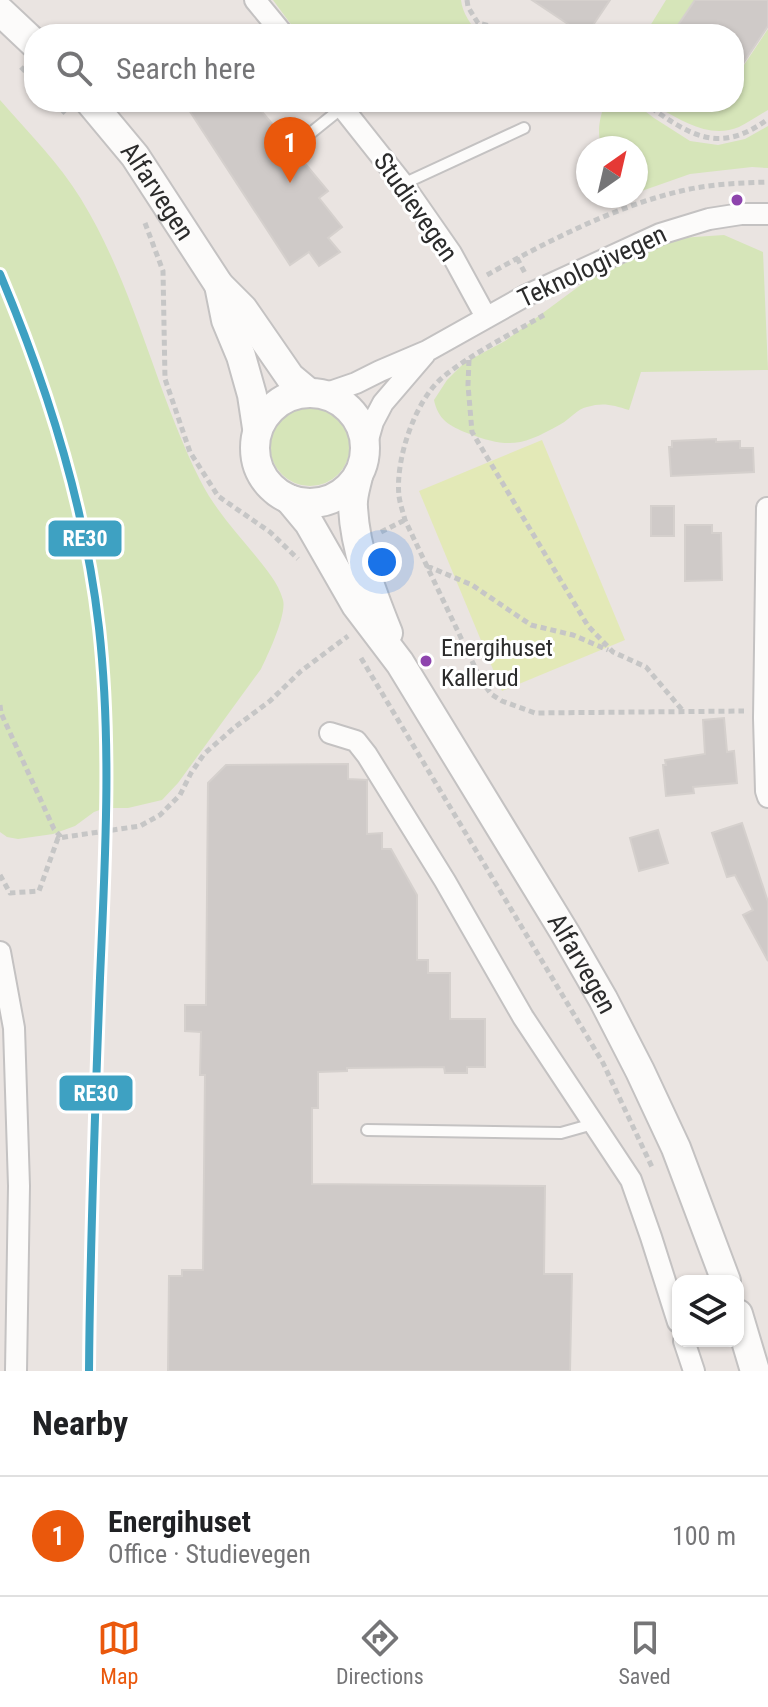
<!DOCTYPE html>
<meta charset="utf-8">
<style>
:root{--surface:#fff;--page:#f2f2f2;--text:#202124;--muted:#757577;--line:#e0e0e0;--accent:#ea580c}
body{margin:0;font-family:"Roboto Condensed",sans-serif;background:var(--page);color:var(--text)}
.controls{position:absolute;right:24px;bottom:24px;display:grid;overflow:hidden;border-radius:16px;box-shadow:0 2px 6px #0004}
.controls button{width:72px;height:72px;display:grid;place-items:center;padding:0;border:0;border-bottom:2px solid var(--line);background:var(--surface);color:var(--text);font:40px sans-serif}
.compass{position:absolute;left:576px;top:136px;width:72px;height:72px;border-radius:50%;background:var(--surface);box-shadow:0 2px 6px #0004;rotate:34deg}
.you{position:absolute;left:382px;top:562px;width:28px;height:28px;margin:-20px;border:6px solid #fff;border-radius:50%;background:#1a73e8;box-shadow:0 0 0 12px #1a73e833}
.badge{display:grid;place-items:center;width:52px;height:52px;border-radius:50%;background:var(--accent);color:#fff;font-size:26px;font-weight:700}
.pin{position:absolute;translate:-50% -66px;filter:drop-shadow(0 2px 4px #0008)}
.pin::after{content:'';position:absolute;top:42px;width:28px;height:24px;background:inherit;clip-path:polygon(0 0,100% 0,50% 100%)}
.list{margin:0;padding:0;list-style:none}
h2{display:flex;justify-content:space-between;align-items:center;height:104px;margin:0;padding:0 32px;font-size:34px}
h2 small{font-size:26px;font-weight:400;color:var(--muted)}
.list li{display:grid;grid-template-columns:52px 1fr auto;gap:24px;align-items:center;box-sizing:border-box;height:120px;padding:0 32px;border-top:2px solid var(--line)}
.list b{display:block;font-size:30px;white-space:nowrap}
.list p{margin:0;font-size:26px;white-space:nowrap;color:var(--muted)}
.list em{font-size:26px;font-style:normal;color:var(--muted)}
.icon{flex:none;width:44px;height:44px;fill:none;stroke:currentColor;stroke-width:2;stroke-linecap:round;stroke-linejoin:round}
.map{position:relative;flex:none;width:768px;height:1371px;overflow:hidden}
.search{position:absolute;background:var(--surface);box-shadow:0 2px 6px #0004;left:24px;right:24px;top:24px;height:88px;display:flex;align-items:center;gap:20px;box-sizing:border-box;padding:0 28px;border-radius:32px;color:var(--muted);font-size:30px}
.sheet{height:224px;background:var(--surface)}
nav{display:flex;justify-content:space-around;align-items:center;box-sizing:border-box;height:112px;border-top:2px solid var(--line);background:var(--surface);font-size:22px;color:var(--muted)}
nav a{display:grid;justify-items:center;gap:4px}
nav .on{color:var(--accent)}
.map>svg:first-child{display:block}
</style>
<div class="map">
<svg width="768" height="1371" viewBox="0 0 768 1371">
<rect width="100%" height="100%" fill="#eae4e1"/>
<!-- green -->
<path fill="#d6e5b9" d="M 273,0 L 461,0 C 462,12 471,26 480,34 L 301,34 L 290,23 Z
M 666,0 L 697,0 L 674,34 L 645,34 Z
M 768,29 L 768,110 C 759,115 749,122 739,127 C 711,139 684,122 659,108 L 664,102 L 734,102 L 734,80 Z
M 0,100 C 28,132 59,163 81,199 C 135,287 155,390 200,480 C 214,508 235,531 254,554 C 266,569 278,582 283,600 C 287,614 268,655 261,669 L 178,783 L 162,800 L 128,808 L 105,808 L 94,812 L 75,826 L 53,834 L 18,839 L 7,837 L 0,832 Z
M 605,102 L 633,102 L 654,118 L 690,141 L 718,145 L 745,139 L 768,126 L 768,168 L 752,167 L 690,174 L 636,193 L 636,148 L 602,148 C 596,132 600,118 605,102 Z
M 724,235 L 763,252 L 768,370 L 641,372 L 629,410 C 613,405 603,402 587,407 C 577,409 570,419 561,424 C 522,446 509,449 467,433 C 450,426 438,420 434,400 L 447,380 L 464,363 L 505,341 L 601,270 L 665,239 Z
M270 446a40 40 0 1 1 80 0a40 40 0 1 1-80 0Z"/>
<!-- pitch -->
<path fill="#e3e9b7" d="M 542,440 L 625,640 L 502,691 L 419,491 Z"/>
<!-- building -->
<path fill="#cfcac8" stroke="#d5d0cd" stroke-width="2" d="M 532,0 L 610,0 L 587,34 L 583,34 Z
M 695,0 L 768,0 L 768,26 L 734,77 L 734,34 L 672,34 Z
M 201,102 L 254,102 L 328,191 L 319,198 L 342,227 L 328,238 L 340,252 L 319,266 L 309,252 L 290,265 L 189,110 Z
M 716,439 L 716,442 L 740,441 L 740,448 L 753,448 L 754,472 L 671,476 L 669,447 L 672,447 L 672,441 Z
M 651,506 L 674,506 L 674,536 L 651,536 Z
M 685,525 L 712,525 L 712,533 L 721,533 L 722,580 L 685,581 Z
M 724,718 L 727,752 L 734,751 L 737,783 L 693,787 L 694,793 L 666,796 L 663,765 L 666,765 L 665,760 L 705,754 L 703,720 Z
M 348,764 L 348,779 L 367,780 L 367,834 L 382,833 L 382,849 L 391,849 L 417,895 L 417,960 L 428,960 L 428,973 L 450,973 L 450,1019 L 485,1019 L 485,1067 L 467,1067 L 467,1073 L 445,1073 L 444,1067 L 347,1068 L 347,1071 L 318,1072 L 318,1108 L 312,1108 L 312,1184 L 545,1186 L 544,1274 L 572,1274 L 570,1371 L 168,1371 L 169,1276 L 182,1276 L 182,1270 L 203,1270 L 205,1075 L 200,1075 L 201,1032 L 185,1031 L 185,1005 L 206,1005 L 208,783 L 226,765 Z
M 742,823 L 768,902 L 768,961 L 743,915 L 753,910 L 735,875 L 727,877 L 712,833 Z
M 658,830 L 668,863 L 639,871 L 630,838 Z"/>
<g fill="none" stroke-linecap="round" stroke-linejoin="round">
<defs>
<path id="lane" d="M 510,34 L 511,32
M 302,140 L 343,107
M 403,184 L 524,128
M 367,1130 L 561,1133 L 593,1124"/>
<path id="street" d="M 255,0 L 283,34
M 338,102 L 403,184 L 451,253 L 486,317
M 324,394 L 356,383 L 380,371 L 427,351 L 525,296 L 660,234 L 709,219 L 741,214 L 768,214
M 365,450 L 373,422 L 383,403 L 425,354
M 767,508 L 764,718 L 766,791 L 768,797
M 330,733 L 356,741 L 367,755 L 445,881 L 523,1017 L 631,1180 L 651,1237 L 678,1322
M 0,952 L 14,1028 L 19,1186 L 16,1371
M 684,1341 L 694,1371"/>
<g id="secondary">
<path d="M 0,11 L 34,43"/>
<path id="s1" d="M 90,102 L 135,156 L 219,285 L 243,309 L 290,377 L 308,392"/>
<path d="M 219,285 L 226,320 L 241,356 L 252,395 L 257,428"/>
<circle cx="310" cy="448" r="55"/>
<path d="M 358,476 C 356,486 352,497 353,507 C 355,550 372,593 388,633"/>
<path id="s2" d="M 289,499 L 309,523 L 356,605 L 400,663 L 565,933 L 603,999 L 640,1071 L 676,1148 L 726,1281"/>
<path d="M 738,1314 L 755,1371"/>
</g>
</defs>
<!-- lane casing -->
<use href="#lane" stroke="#c4c2c2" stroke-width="14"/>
<!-- street casing -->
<use href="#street" stroke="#c4c2c2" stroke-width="24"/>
<!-- secondary casing -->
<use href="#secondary" stroke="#c4c2c2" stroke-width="32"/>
<!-- path -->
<path stroke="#c6c6c6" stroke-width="5" stroke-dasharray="6 4" stroke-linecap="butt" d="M 467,0 L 468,7 L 478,23 L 498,28
M 21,67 L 34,81
M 54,102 L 67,115
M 643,102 C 687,133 717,157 768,119
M 145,223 L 163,271 L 165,379 L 190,452 L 218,496 L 270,532 L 298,559
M 517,258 L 526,275
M 487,275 C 546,242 616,206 681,191 C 710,184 739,183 768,182
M 544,315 C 513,333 471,354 443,377 C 415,400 395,460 399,496 C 400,504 403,512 405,520 L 481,680 L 491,694 L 502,701 L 535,713 L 744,711
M 469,360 L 468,385 L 472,432 L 588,626 L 613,652 L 646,667 L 683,711
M 381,532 L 405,520
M 427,566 L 472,585 L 531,625 L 573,635 L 608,650
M 361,658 L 603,1063 L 652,1167
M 0,705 L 1,713 L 54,829 L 61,837
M 0,875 L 10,893 L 39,891 L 58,838 L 140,826 L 160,815 L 180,795 L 191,773 L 204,754 L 235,727 L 270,701 L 301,671 L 348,636"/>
<!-- lane -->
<use href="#lane" stroke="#fcfbfa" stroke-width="10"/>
<!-- street -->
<use href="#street" stroke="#fcfbfa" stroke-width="20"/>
<!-- secondary -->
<use href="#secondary" stroke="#fcfbfa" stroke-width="28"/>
<defs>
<path id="rail-1" d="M 0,274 C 48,388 85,505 99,628 C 112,744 105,862 100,978 C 95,1109 90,1240 89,1371"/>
</defs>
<!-- rail-1 casing -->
<use href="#rail-1" stroke="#fff" stroke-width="14"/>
<!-- rail-1 -->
<use href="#rail-1" stroke="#3ea1c2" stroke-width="8"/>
</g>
<!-- markers -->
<g fill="#8e44ad" stroke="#fff" stroke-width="3">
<circle cx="737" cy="200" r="7"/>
<circle cx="426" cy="661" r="7"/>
</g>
<g text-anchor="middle" stroke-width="6" stroke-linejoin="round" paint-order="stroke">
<!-- bus labels -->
<g font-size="24" fill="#2b2b2b" stroke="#fff" text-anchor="start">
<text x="441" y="656">Energihuset<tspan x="441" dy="30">Kallerud</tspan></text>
</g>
<!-- street labels -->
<g font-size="26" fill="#2b2b2b" stroke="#fff">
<text dy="9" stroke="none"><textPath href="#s1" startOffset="112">Alfarvegen</textPath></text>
<text transform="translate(416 207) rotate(55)" y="9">Studievegen</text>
<text transform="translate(592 266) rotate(-25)" y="9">Teknologivegen</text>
<text dy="9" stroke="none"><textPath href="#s2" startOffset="550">Alfarvegen</textPath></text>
</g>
</g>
<g stroke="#fff" stroke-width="3">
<rect x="47" y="519" width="76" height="39" rx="8" fill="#3ea1c2"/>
<rect x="58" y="1074" width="76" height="38" rx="8" fill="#3ea1c2"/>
</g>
<g font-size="22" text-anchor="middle" font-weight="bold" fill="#fff">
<text x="85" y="546">RE30</text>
<text x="96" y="1101">RE30</text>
</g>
</svg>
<div class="controls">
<button><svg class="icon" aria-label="layers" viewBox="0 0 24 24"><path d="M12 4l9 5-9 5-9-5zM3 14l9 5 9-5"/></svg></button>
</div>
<svg class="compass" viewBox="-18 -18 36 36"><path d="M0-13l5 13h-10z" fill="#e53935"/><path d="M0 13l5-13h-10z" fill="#757577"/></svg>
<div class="you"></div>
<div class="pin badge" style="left:290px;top:183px">1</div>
<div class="search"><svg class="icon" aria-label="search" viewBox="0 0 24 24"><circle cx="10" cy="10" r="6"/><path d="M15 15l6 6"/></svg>Search here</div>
</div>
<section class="sheet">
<h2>Nearby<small></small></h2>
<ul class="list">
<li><span class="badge">1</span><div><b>Energihuset</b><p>Office · Studievegen</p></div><em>100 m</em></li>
</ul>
</section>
<nav>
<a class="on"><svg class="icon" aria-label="map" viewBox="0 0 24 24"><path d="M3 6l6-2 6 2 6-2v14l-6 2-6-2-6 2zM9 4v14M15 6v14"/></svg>Map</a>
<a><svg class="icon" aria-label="directions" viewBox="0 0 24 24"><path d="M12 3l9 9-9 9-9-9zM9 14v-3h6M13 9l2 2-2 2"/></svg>Directions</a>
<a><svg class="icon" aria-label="saved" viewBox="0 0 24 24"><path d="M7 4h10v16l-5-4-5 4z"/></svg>Saved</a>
</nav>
